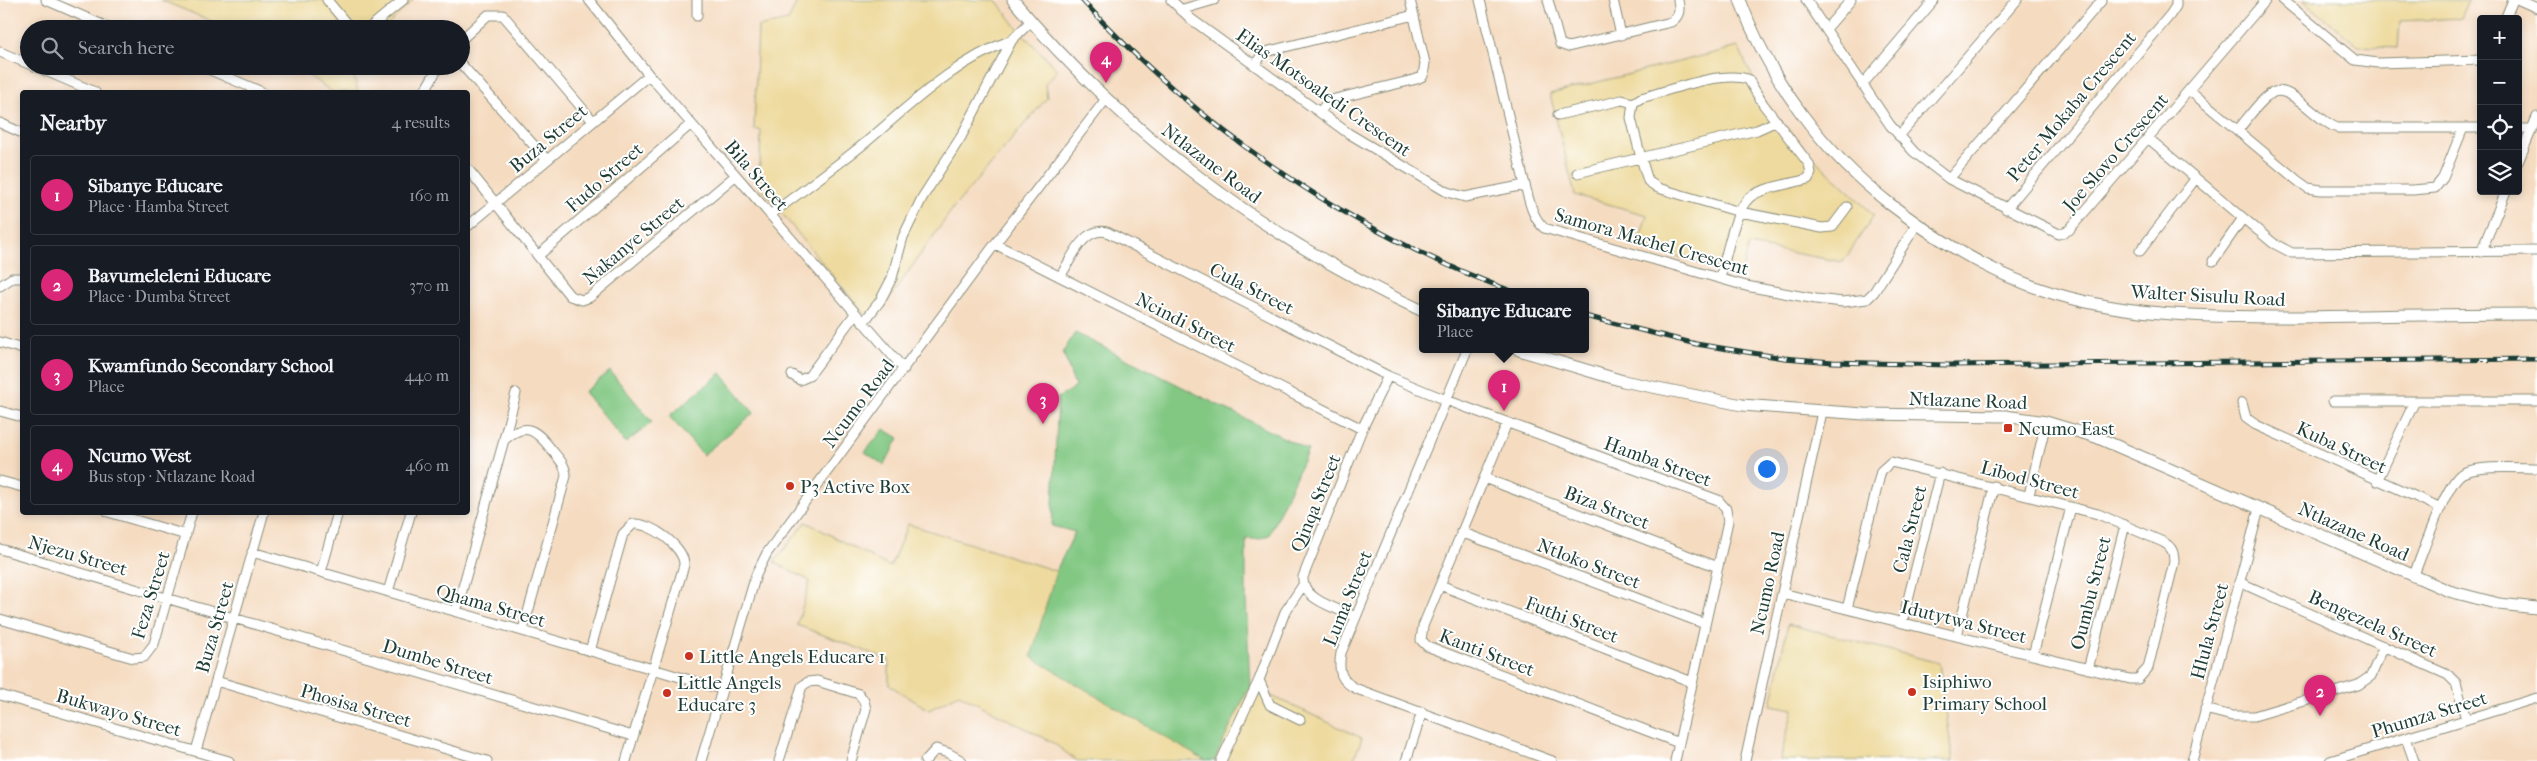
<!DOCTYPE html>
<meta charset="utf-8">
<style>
:root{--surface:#171b24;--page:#20242c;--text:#f1f3f6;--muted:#9ea1a6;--line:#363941;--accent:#db2777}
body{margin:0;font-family:"IM FELL French Canon",serif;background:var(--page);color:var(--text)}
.controls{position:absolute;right:15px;top:15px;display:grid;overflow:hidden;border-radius:5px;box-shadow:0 2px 8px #0003}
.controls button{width:45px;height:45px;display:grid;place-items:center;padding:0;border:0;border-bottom:1px solid var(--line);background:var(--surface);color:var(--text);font:25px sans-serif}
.you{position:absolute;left:1766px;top:468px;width:18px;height:18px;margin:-12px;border:4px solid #fff;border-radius:50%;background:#1a73e8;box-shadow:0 0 0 8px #1a73e833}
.badge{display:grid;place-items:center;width:32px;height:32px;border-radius:50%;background:var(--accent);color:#fff;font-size:16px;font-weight:700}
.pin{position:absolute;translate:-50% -41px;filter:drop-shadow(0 1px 2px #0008)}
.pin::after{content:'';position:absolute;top:26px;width:18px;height:15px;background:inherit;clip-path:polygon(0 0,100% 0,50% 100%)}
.popup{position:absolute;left:1419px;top:288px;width:170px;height:65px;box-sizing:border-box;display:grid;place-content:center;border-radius:5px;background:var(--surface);filter:drop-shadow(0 1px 4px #0005);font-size:16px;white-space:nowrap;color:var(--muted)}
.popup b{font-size:19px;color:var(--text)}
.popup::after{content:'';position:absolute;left:50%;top:100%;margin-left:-10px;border:10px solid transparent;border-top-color:var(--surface)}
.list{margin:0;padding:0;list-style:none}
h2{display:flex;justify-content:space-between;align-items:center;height:65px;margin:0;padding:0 20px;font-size:21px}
h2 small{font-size:16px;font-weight:400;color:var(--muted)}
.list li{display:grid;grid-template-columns:32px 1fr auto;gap:15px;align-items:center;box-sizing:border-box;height:80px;margin:0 10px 10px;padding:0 10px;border:1px solid var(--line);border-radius:5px}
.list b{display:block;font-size:19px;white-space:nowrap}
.list p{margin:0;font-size:16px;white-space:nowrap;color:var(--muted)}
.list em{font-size:16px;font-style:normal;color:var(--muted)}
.icon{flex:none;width:28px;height:28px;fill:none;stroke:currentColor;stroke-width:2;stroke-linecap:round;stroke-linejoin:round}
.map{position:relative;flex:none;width:2537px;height:761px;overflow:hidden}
.search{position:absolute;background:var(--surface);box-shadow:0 2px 8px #0003;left:20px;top:20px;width:450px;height:55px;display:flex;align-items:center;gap:12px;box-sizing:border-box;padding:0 18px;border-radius:28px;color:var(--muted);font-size:19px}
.panel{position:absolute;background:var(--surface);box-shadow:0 2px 8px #0003;left:20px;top:90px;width:450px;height:425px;border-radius:5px}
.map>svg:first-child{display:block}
</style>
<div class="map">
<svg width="2537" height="761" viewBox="0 0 2537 761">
<rect width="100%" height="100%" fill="#fff"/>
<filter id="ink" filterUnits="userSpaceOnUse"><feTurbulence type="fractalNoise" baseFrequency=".02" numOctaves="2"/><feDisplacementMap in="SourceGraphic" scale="10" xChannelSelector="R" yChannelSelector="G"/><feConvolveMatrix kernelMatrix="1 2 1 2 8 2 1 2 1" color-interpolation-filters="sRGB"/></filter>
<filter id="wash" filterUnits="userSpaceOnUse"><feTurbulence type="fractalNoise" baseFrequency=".0096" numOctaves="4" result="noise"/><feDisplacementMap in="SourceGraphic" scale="20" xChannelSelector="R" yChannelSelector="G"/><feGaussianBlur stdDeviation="1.12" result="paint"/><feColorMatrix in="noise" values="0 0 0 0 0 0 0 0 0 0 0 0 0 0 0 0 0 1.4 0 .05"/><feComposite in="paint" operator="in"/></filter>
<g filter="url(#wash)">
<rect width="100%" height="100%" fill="#f5dcc1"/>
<!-- green -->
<path fill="#82c883" stroke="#50825c" d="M 1075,333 L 1308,450 L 1269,535 L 1259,539 L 1246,539 L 1246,597 L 1250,686 L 1214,761 L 1205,761 L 1031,657 L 1056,571 L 1075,532 L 1052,526 L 1058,398 L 1075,387 L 1063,352 Z
M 610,371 L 652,422 L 626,443 L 584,392 Z
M 721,373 L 754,413 L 703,455 L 669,416 Z
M 884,429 L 899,438 L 884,465 L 865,452 Z"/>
<!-- sand -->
<path fill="#eeda9e" stroke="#868c69" d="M 161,0 L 413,0 L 384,29 L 230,29 Z
M 798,0 L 996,0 L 1019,30 L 1058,70 L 1045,84 L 1047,98 L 954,207 L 872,323 L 759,186 L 761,130 L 754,130 L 758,27 L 788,21 Z
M 2303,0 L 2469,0 L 2461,18 L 2400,21 L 2398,48 L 2358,46 Z
M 1738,47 L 1764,101 L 1810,155 L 1874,215 L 1843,262 L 1749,245 L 1741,275 L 1638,245 L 1647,215 L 1575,195 L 1550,94 Z
M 295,66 L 355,66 L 352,70 L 358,92 L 332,92 Z
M 806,522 L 890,567 L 908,524 L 1056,571 L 1031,657 L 1205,761 L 1077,761 L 1052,742 L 959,694 L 929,710 L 889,685 L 889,660 L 797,625 L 810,581 L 774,562 Z
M 1788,624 L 1939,663 L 1953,761 L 1780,760 L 1793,709 L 1771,705 Z
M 1250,686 L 1362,738 L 1353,761 L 1214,761 Z"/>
</g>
<g filter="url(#ink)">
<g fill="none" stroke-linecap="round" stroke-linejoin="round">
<defs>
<path id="minor" d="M 46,0 L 112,29
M 327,0 L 351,29
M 589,0 L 649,75 L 904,369
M 697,0 L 697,16
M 1171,0 L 1191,19 L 1348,133 L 1447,192 L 1465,197 L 1525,185
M 1480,0 L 1525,185 C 1529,200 1532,217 1544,228 L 1746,286 L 1816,299 L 1843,302 L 1867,299 L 1874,292 L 1917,224
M 1548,0 L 1560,44 L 1568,47 L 1671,22 C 1680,16 1680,10 1678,0
M 1613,0 L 1621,35
M 1806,0 L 1890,125 L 1914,152 L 1949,179 L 2059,234 L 2069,230 L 2266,0
M 2283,0 L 2355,60 L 2378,63 L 2481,60
M 2519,0 L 2537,8
M 1180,10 L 1214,0
M 2505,19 L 2513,0
M 368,29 L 403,0
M 1826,29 L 1851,0
M 461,40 L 488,15 L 503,15 L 593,121
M 0,52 L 29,64
M 461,64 L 547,160
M 1256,65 L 1260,57 L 1269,51 L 1414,15
M 34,66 L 95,92
M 201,66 L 262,92
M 1862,85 L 1934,0
M 2189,90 L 2298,181 L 2308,188 L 2321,190 L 2413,190 L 2435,188 L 2443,178 L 2463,128
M 424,92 L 439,66
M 1320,112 L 1326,104 L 1335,99 L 1417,79 L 1423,76 L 1425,63 L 1410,0
M 1558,115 L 1622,100 L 1633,103
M 0,123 L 22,133
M 2518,129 L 2532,129
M 2238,130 C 2248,118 2259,101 2272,93 C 2289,82 2319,123 2338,128 L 2481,128
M 1899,136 L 2017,0
M 2148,138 L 2273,243 L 2292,253 L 2537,251
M 2518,162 L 2537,117
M 468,169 L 570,296 L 582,300 L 590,297 L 735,176
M 1577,173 L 1757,130 L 1777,121
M 1949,179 L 2102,0
M 2006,209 L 2170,15 L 2176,6 L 2176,0
M 770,215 C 802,191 834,168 865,143 C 910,105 956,60 1012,40
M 468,226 L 649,75
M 995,244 L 1362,429
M 2140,251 L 2196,178
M 2481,252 L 2506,191
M 539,255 L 691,124
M 2213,261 L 2243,218
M 1060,277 C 1071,260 1083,226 1107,232 L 1388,376 L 1446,400 L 1718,500 L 1726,509 L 1728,521 L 1675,761
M 1720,278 C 1726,259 1734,211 1749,198 C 1759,188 1794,183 1808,179 L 1811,173 L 1809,164 L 1763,104 L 1748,79 C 1719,71 1671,90 1641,98 L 1633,103 L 1631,118 L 1641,158 L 1648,181 L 1658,188 L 1740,212 L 1822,228 L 1832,227 L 1847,207
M 0,286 L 12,278 L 22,278
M 863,323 L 880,301 L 892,278 L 903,237 L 922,198 L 961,137 L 1012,40 L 1031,21
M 0,342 L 22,349
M 1467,350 L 1341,653 C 1338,671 1340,681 1357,689 L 1552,761
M 792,375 L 800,380 L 809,376 L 855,314
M 2333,401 L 2537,401
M 2242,403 L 2246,418 L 2256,425 L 2441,508
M 0,411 L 22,417
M 1507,423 L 1423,626 L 1421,640 L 1427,646 L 1679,743
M 504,439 L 516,393
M 1484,478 L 1718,567
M 0,481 L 22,487
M 2377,481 L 2415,401
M 2029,495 L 2046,422
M 108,512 L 186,535
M 1461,532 L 1705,624
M 0,549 L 633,736
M 252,552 L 721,689
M 321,572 L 338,512
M 2413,577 C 2422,556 2446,481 2463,473 C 2480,465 2518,468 2537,468
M 2239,582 L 2448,675 L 2456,683 L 2466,719
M 1440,585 L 1692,682
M 388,592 L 411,512
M 1782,593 C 1898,622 2014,651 2130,679 L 2138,679 L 2148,668 L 2174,562 C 2174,552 2172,547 2163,542 L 2098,514 L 1891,462 L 1881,471 L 1847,609
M 456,612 L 504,440 C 526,421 536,430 551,449 C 558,458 566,465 566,476 L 523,630
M 1356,617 C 1339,609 1301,600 1303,577 L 1362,429 L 1388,376
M 0,619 L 133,658 L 144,657 L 154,644 L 192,512
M 1902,623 L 1940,473
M 1957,636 L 1994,486
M 590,651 L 623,534 L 633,524 C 650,522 685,547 684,565 L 626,761
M 2033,655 L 2071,507
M 2088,669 L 2125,525
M 1259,680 L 1270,705 L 1300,720
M 216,681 L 487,761
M 0,695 L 229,761
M 2205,709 L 2232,716 L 2254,716 L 2358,685 L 2371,676 L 2384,646
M 2406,738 L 2414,761
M 196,751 L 264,512
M 701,761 L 756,575 L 767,553 L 995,244 L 1106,99
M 779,761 L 802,686 L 808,682 L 817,681 L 859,694 L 864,701 L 866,709 L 851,761
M 925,761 L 936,749 L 948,753 L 962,761
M 1221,761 L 1259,680 L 1285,612 L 1303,585
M 1406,761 L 1422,712
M 1745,761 L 1822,412
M 2192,761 L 2259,509
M 2330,761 L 2537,698"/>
<path id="tertiary" d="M 1013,0 C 1125,133 1265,239 1423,311
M 1740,0 C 1770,81 1822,151 1890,204 C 1936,239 1985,270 2040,289 C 2122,317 2208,317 2294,317 C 2375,316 2456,314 2537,314
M 1519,350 L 1623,381 L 1742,405 L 1864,414 L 2005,416 L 2046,422 L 2096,437 L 2449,591 L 2499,604 L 2537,608"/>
</defs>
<!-- minor casing -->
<use href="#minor" stroke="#8a8c7a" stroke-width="11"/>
<!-- tertiary casing -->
<use href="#tertiary" stroke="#8a8c7a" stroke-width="13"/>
<!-- minor -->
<use href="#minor" stroke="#fff" stroke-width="9"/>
<!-- tertiary -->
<use href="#tertiary" stroke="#fff" stroke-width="11"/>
<defs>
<path id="rail" d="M 1082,0 C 1200,129 1350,232 1514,292
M 1585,316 L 1696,344 L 1784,358 L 1833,362 L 1948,365 L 2537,359"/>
</defs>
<!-- rail casing -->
<use href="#rail" stroke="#1f3d34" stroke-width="5"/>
<!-- rail -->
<use href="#rail" stroke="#fff" stroke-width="3" stroke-dasharray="9" stroke-linecap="butt"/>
</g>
</g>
<!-- markers -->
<g fill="#c8321e" stroke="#fff" stroke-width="2">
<rect x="2003" y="423" width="10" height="10" rx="2.5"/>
<circle cx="790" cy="486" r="5"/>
<circle cx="689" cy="656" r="5"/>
<circle cx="1912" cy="692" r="5"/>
<circle cx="667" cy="693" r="5"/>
</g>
<g text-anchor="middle" stroke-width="4" stroke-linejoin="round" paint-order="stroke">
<!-- street labels -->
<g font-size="19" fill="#1f3d34" stroke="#fff">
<text transform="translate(1324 92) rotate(35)" y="7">Elias Motsoaledi Crescent</text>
<text transform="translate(2071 106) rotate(-50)" y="7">Peter Mokaba Crescent</text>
<text transform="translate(548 138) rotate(-40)" y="7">Buza Street</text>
<text transform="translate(2115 152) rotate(-49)" y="7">Joe Slovo Crescent</text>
<text transform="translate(1212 163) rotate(37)" y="7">Ntlazane Road</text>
<text transform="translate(757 175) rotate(49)" y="7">Bila Street</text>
<text transform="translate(604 177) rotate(-41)" y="7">Fudo Street</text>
<text transform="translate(633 240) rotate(-40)" y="7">Nakanye Street</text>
<text transform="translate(1652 241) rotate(16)" y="7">Samora Machel Crescent</text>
<text transform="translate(1252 288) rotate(27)" y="7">Cula Street</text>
<text transform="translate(2208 295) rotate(3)" y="7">Walter Sisulu Road</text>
<text transform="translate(1186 322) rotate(27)" y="7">Ncindi Street</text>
<text transform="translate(1968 400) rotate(2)" y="7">Ntlazane Road</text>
<text transform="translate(858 403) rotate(-53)" y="7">Ncumo Road</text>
<text transform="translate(2342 447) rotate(25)" y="7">Kuba Street</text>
<text transform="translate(1658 461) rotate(20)" y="7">Hamba Street</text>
<text transform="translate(2030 479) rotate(15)" y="7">Libod Street</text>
<text transform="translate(1315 503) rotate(-68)" y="7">Qinqa Street</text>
<text transform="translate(1607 507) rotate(21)" y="7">Biza Street</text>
<text transform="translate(1909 529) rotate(-76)" y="7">Cala Street</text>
<text transform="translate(2354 531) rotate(24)" y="7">Ntlazane Road</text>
<text transform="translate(78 555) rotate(16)" y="7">Njezu Street</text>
<text transform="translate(1589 563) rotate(21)" y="7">Ntloko Street</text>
<text transform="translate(1767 583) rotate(-78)" y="7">Ncumo Road</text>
<text transform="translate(2090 593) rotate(-76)" y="7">Oumbu Street</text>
<text transform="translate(150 595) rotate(-73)" y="7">Feza Street</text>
<text transform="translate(1347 598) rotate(-68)" y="7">Luma Street</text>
<text transform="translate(491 605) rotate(16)" y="7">Qhama Street</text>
<text transform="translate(1572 619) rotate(21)" y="7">Futhi Street</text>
<text transform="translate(1964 621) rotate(14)" y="7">Idutytwa Street</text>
<text transform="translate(2373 623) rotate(24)" y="7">Bengezela Street</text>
<text transform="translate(214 627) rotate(-74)" y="7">Buza Street</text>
<text transform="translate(2209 631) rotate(-75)" y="7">Hlula Street</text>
<text transform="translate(1487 652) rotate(21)" y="7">Kanti Street</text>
<text transform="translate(438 661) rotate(17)" y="7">Dumbe Street</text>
<text transform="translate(356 705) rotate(16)" y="7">Phosisa Street</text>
<text transform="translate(119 712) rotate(16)" y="7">Bukwayo Street</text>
<text transform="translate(2429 714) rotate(-17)" y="7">Phumza Street</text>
</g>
<!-- poi labels -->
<g font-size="19" fill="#1f3d34" stroke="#fff" text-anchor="start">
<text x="2018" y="435">Ncumo East</text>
<text x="800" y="493">P3 Active Box</text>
<text x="699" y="663">Little Angels Educare 1</text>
<text x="1922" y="688">Isiphiwo<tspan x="1922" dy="22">Primary School</tspan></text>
<text x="677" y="689">Little Angels<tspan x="677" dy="22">Educare 3</tspan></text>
</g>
</g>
</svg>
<div class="controls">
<button>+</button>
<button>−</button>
<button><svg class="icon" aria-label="locate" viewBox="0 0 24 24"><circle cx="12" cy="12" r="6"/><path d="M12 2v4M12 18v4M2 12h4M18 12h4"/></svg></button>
<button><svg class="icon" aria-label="layers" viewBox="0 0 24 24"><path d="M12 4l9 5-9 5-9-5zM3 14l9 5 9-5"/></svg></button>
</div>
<div class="you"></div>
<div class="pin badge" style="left:1504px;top:411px">1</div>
<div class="popup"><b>Sibanye Educare</b>Place</div>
<div class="pin badge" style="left:2320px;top:716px">2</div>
<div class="pin badge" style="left:1043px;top:424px">3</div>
<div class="pin badge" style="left:1106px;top:83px">4</div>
<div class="search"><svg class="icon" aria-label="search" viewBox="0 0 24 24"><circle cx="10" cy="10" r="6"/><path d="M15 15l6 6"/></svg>Search here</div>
<section class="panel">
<h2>Nearby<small>4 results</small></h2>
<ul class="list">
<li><span class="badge">1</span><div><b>Sibanye Educare</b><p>Place · Hamba Street</p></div><em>160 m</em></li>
<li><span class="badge">2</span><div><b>Bavumeleleni Educare</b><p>Place · Dumba Street</p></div><em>370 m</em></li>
<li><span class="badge">3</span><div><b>Kwamfundo Secondary School</b><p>Place</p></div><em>440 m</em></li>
<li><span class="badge">4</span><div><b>Ncumo West</b><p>Bus stop · Ntlazane Road</p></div><em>460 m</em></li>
</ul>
</section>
</div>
